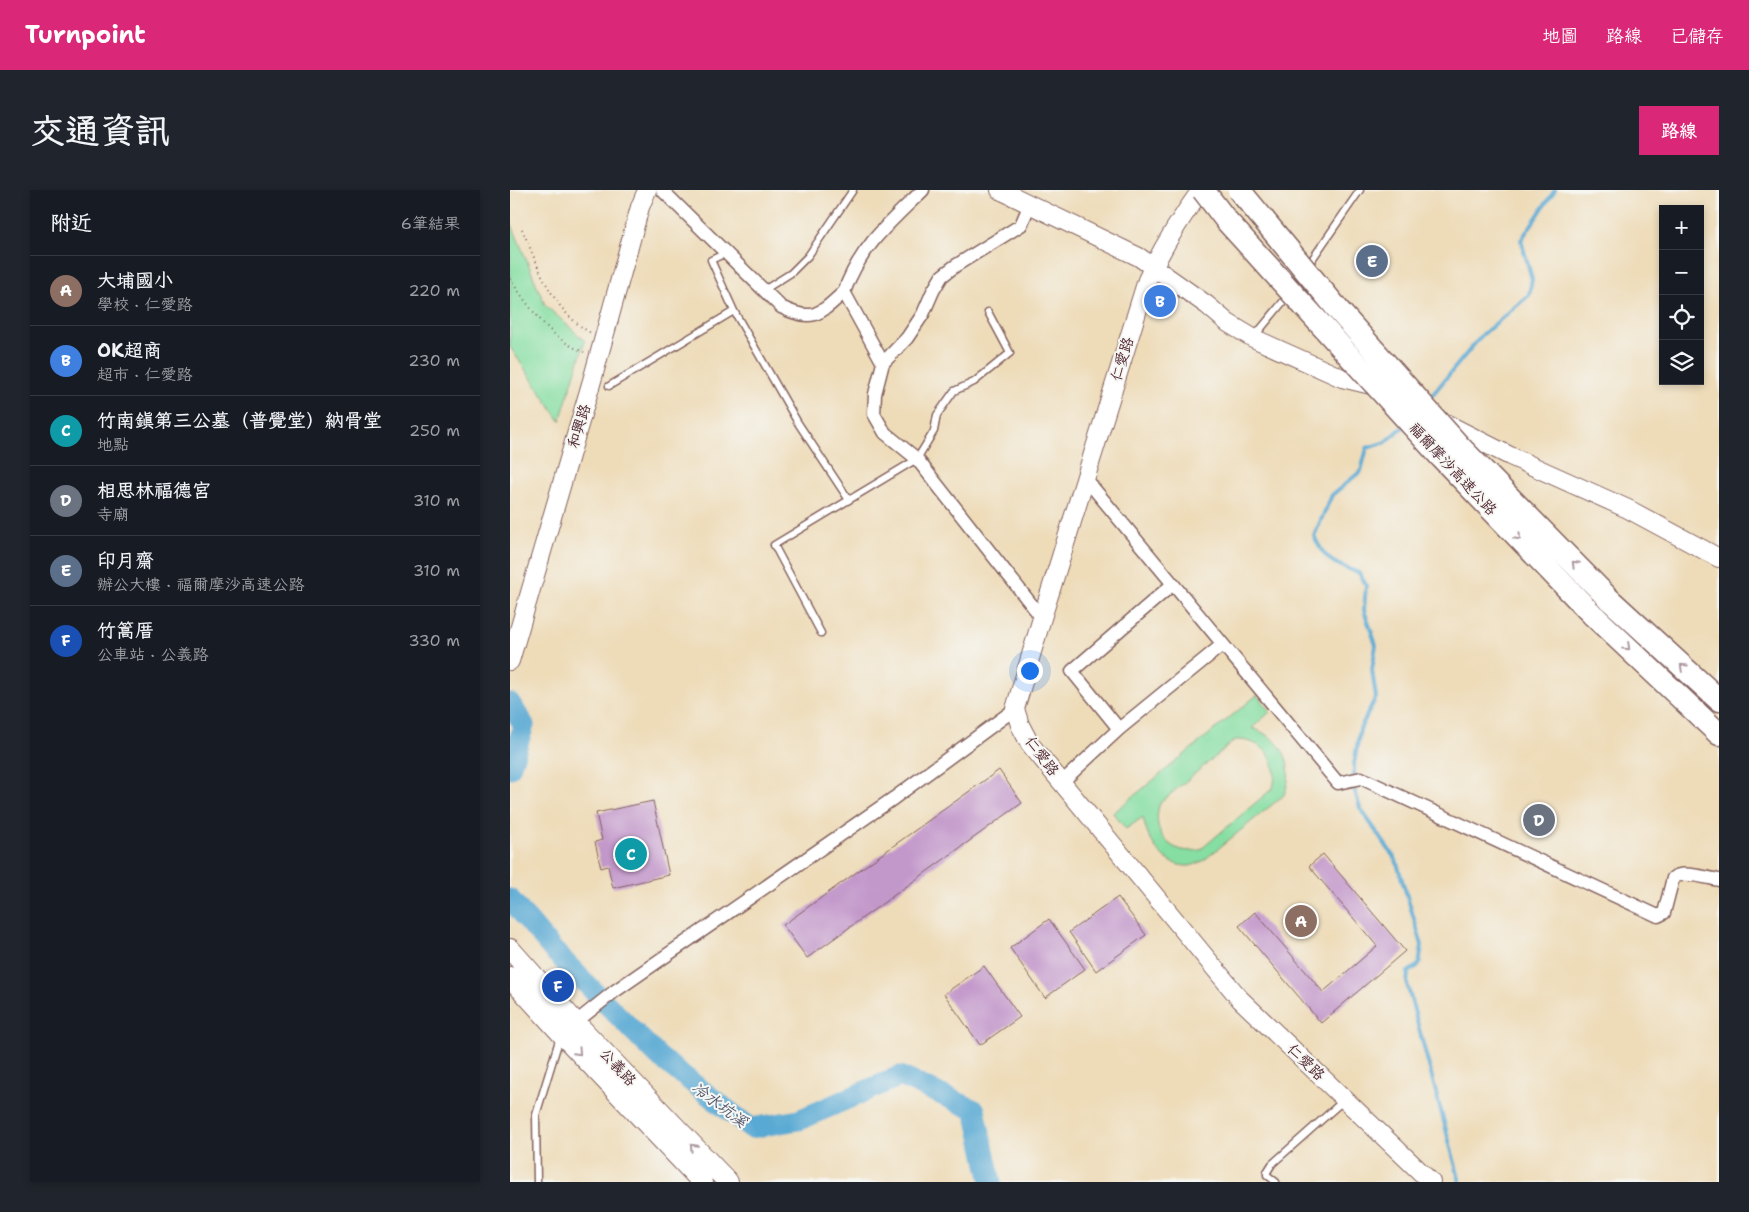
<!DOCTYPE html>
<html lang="zh-TW">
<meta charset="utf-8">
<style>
:root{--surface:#171b24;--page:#20242c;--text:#f1f3f6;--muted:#9ea1a6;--line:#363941;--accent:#db2777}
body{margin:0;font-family:"Shantell Sans","LXGW WenKai TC",sans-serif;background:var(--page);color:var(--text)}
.controls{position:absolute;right:15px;top:15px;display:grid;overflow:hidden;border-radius:0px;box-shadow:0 2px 8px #0003}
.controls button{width:45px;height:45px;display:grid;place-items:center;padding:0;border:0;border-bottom:1px solid var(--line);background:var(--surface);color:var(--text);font:25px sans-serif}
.you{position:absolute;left:519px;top:480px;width:18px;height:18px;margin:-12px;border:4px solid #fff;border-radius:50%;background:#1a73e8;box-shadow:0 0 0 8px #1a73e833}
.badge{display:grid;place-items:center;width:32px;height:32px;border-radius:50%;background:var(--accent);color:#fff;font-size:16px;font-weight:700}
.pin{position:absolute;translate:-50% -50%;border:2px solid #fff;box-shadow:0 1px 5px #0006}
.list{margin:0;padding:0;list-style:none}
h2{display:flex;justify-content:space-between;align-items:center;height:65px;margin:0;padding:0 20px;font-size:21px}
h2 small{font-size:16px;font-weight:400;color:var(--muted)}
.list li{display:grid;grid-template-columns:32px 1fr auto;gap:15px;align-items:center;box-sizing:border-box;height:70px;padding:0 20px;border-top:1px solid var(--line)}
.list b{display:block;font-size:19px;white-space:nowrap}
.list p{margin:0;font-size:16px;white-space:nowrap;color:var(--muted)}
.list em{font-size:16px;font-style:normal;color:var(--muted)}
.icon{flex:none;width:28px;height:28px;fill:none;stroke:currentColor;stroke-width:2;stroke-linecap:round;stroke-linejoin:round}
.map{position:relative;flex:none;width:1209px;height:992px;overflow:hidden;border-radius:0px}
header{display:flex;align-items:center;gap:30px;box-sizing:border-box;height:70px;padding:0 25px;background:var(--accent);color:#fff}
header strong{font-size:24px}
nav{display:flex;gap:28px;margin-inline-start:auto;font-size:18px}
.intro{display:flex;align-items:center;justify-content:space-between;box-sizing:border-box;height:120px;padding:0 30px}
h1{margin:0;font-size:35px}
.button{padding:12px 22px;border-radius:0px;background:var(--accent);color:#fff;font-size:18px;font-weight:700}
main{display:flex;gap:30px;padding:0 30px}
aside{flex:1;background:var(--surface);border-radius:0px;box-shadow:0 2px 8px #0003}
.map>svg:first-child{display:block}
</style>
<header>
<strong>Turnpoint</strong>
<nav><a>地圖</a><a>路線</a><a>已儲存</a></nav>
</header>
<div class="intro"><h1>交通資訊</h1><a class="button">路線</a></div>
<main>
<aside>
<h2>附近<small>6筆結果</small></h2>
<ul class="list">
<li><span class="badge" style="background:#8d6e63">A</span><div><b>大埔國小</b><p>學校 · 仁愛路</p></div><em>220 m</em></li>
<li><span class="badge" style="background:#3f7fe0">B</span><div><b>OK超商</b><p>超市 · 仁愛路</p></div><em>230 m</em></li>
<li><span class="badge" style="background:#0f9aa8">C</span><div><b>竹南鎮第三公墓（普覺堂）納骨堂</b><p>地點</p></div><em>250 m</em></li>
<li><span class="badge" style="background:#6b7280">D</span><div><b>相思林福德宮</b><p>寺廟</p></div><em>310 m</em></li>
<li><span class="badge" style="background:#5c6f8a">E</span><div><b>印月齋</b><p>辦公大樓 · 福爾摩沙高速公路</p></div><em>310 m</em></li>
<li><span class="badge" style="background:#1a4fb4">F</span><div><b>竹篙厝</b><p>公車站 · 公義路</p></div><em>330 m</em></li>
</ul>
</aside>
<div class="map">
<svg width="1209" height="992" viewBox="0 0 1209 992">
<rect width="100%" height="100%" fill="#f6f6f2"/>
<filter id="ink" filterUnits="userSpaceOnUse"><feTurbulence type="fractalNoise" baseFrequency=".02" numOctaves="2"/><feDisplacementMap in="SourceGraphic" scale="10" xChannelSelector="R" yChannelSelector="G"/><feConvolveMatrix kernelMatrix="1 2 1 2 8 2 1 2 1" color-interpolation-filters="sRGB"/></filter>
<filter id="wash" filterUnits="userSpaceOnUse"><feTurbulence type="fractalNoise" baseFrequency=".0096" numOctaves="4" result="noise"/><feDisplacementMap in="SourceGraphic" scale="20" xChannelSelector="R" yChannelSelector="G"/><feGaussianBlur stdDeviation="1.12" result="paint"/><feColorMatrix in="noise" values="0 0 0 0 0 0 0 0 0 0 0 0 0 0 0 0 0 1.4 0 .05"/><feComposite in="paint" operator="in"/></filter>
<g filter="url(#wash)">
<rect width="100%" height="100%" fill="#eedcb9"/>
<!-- green -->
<path fill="#86dea2" stroke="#687e66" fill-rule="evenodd" d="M 0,30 L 35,115 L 75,151 L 50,231 L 0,157 Z
M 747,505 L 760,522 L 742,538 C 774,549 786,575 774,605 L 693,671 C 688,673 683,676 678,676 C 652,676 637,649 633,627 L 616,639 L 603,623 ZM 725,550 C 754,549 770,571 763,598 L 690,660 C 659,666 640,641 650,613 Z"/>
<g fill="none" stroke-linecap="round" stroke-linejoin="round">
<!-- stream -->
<path stroke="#58a9d3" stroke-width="4" d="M 918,210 L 972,145 L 1019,105 L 1022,89 L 1011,50 L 1045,0
M 893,237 L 876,252 L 857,258 L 851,281 L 822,305 L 804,346 C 817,373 823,373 849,383 L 856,395 L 854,420 L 866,455 L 862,480 L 866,507 L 850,539 L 844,574 L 844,598 L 850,618 L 886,670 L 912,755 L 909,775 L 898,782 L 897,794 L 950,992"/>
<!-- river -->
<path stroke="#58a9d3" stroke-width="21" d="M 0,513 L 14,535 L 0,578
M 0,709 L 42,759 L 149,867 L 241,938 L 289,930 L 390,886 L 465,920 L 481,992"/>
</g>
<g id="blocks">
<!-- building -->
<path fill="#c297ca" d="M 489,580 L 512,613 L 297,768 L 273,735 Z
M 143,611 L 159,685 L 103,698 L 98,676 L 91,678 L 85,652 L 92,650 L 86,623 Z
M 813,664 L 895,761 L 811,833 L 729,736 L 745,722 L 813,802 L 867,756 L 799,676 Z
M 608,707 L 636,745 L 586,781 L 559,742 Z
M 539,729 L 575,779 L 535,808 L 500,758 Z
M 474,776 L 510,827 L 470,855 L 434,804 Z"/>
</g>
</g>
<g filter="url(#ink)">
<use href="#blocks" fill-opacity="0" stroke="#83615d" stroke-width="1"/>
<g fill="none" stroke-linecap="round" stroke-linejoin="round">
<defs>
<path id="lane" d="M 216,63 L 201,70 L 224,121
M 254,100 L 281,83 L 298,66 L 343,0
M 744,147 L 772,113 L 850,0
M 99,196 L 224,121 L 288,233 L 339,310
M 311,443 L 264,355 L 407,269 L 424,241 L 427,225 L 444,201 L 464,192 L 500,163 L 478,122
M 27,992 L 26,925 L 50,847
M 766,992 L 757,985 L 757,982 L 762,974 L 834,910"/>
<path id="street" d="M 152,0 L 271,117 C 303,133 310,124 334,102
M 520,14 L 511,35 L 445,76 L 432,86 L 423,101 L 413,124 L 397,148 L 373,173 L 365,204 L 364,224 L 375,243 L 407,269 L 532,428
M 373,173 L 334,102 C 350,57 380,32 413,0
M 575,288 L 828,593 L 851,588 L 1148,726 L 1154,723 L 1163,688 C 1172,680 1197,688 1209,690
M 609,539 L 562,481 L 663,394
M 552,592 L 609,539 L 712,455
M 61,836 L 105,801 L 384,608 L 505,519"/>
<path id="secondary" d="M 490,0 L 629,67 L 697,115 L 718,133 L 743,148 L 832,188 L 861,195 L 870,200
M 691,0 C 670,29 652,58 637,90 L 532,428 L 505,519 L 510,535 L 520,554 L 730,809 L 921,992
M 929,230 L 1000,266 L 1118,319 L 1209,368
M 0,471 L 83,187 L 130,17 L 137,0"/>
<path id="primary" d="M 0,759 L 65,832 L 218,992
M 0,787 L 51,843 L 192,992"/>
<path id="highway" d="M 1099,409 L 1209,510
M 1082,424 L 1209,544"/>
</defs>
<!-- lane casing -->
<use href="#lane" stroke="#83615d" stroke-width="9"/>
<!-- street casing -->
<use href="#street" stroke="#83615d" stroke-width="15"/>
<!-- secondary casing -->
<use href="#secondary" stroke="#83615d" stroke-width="20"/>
<!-- primary casing -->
<use href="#primary" stroke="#83615d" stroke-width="22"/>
<!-- highway casing -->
<use href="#highway" stroke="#83615d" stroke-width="25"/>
<!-- path -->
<path stroke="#83615d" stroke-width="2" stroke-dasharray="1 4" stroke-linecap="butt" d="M 12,39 C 29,78 42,121 81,143
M 0,89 C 19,117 41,150 74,162"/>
<!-- lane -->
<use href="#lane" stroke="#fff" stroke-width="6"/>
<!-- street -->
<use href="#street" stroke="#fff" stroke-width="12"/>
<!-- secondary -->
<use href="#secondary" stroke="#fff" stroke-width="18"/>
<!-- primary -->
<use href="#primary" stroke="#fff" stroke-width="20"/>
<!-- highway -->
<use href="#highway" stroke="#fff" stroke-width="22"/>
<defs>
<path id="highway-bridge" d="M 693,0 L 716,30 L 932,268 L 1082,424
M 729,0 L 830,122 L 950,257 L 1099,409"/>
</defs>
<!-- highway-bridge casing -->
<use href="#highway-bridge" stroke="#83615d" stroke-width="25" stroke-linecap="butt"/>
<!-- highway-bridge -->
<use href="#highway-bridge" stroke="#fff" stroke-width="22"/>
</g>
<!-- one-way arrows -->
<defs><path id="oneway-chevron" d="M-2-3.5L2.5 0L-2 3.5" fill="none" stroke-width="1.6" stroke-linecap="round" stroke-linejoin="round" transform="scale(1.25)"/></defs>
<g stroke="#ae9aa0">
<use href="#oneway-chevron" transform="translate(1008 347) rotate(46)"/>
<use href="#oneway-chevron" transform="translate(1065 374) rotate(-135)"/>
<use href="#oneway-chevron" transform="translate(1117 457) rotate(43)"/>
<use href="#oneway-chevron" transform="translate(1173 477) rotate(-137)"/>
<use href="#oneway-chevron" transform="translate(68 862) rotate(47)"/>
<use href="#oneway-chevron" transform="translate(183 957) rotate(-134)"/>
</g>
</g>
<g text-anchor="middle" stroke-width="4" stroke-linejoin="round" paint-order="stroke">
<!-- street labels -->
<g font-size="15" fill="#4a1f2b" stroke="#f6f6f2">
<text transform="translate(612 169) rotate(-73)" y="5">仁愛路</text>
<text transform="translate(69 236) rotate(-73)" y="5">和興路</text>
<text transform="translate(943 279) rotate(47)" y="5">福爾摩沙高速公路</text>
<text transform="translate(532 566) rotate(53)" y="5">仁愛路</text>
<text transform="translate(796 872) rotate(44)" y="5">仁愛路</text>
<text transform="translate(108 877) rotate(47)" y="5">公義路</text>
</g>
<!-- water labels -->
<g font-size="16" font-style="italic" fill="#50566e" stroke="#f6f6f2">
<text transform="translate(210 914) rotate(37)" y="6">冷水坑溪</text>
</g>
</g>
</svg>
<div class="controls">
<button>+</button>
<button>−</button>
<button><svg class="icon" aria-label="locate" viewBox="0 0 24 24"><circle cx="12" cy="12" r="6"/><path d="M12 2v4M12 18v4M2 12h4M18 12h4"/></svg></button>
<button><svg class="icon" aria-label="layers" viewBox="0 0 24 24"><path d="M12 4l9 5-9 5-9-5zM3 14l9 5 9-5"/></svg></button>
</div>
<div class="you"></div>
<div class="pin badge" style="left:791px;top:731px;background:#8d6e63">A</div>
<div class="pin badge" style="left:650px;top:111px;background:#3f7fe0">B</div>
<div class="pin badge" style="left:121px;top:664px;background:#0f9aa8">C</div>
<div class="pin badge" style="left:1029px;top:630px;background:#6b7280">D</div>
<div class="pin badge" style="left:862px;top:71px;background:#5c6f8a">E</div>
<div class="pin badge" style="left:48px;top:796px;background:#1a4fb4">F</div>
</div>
</main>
